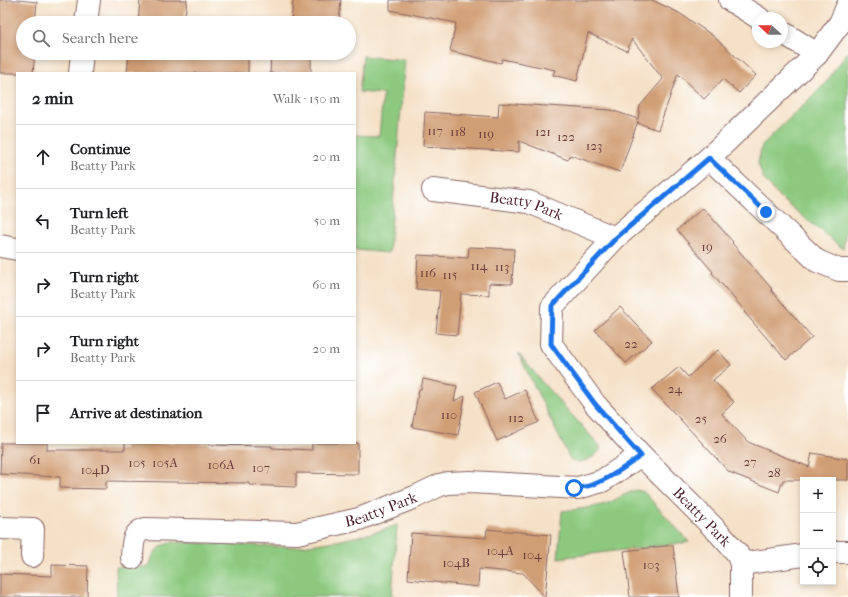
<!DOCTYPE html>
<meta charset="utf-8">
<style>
:root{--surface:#fff;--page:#f6f6f6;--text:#202124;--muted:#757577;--line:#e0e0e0}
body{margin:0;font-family:"IM FELL French Canon",serif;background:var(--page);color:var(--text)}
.controls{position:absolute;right:12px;bottom:12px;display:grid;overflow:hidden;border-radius:0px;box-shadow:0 2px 6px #0003}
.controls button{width:36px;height:36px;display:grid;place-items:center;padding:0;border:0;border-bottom:1px solid var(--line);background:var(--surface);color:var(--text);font:20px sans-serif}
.compass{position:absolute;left:752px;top:12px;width:36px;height:36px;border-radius:50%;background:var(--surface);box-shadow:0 2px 6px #0003;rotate:291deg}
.stop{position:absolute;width:12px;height:12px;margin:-9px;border:3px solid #1a73e8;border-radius:50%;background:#fff}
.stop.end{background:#1a73e8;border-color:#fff;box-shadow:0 1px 4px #0008}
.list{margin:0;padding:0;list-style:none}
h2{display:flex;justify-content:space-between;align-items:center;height:52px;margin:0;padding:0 16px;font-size:17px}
h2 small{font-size:13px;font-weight:400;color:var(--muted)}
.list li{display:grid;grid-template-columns:26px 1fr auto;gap:12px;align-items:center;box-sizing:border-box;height:64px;padding:0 16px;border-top:1px solid var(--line)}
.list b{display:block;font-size:15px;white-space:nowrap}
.list p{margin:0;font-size:13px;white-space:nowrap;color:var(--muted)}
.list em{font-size:13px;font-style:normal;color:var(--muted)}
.icon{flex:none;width:22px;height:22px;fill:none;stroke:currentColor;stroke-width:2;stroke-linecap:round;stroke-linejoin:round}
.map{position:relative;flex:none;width:848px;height:597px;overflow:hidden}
.search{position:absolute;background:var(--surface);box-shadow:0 2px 6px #0003;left:16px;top:16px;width:340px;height:44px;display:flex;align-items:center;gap:10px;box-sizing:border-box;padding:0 14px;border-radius:22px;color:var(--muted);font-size:15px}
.panel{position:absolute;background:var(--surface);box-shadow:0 2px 6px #0003;left:16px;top:72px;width:340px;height:372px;border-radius:0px}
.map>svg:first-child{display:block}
</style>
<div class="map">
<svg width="848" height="597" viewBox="0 0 848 597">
<rect width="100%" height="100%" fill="#fff"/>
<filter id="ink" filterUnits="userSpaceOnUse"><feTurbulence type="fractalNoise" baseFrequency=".025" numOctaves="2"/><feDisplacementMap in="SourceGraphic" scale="8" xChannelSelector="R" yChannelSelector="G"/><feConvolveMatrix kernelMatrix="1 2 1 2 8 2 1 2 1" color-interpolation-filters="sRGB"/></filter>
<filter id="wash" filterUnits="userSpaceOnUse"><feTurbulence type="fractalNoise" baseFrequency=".012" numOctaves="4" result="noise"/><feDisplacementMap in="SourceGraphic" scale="16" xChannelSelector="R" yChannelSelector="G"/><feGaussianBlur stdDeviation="0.9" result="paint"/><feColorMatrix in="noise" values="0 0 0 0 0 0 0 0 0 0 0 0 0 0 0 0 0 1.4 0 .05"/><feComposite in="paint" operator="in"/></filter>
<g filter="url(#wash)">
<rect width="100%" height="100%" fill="#f5e1c7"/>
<!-- green -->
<path fill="#8cc97f" stroke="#6b7455" d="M 848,52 L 848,219 L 843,249 L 778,196 L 763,178 L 758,163 L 762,145 L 824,85 Z
M 363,56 L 405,60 L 389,253 L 355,250 L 355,135 L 379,136 L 383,94 L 359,92 Z
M 518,353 L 541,381 L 600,446 L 600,450 C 593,459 582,464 571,461 Z
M 637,490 L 644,492 L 689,542 L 558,558 L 562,511 C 578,509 593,508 608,503 C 618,499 627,492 637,490 Z
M 397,525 L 392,597 L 117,597 L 116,567 L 149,567 C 154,551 156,547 173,542 L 294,547 L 337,541 L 380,531 Z"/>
<g id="blocks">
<!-- building -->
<path fill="#d09e74" d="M 0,0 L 19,0 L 37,2 L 35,23 L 23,23 L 23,53 L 35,53 L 33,73 L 0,73 Z
M 140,0 L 187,0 L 184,23 L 138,23 Z
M 293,0 L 341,0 L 339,23 L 291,23 Z
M 390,0 L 652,0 L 679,13 L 712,35 L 756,75 L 739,93 L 723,79 L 704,99 L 678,74 L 658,130 L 638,123 L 638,121 L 620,172 L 570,155 L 568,160 L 519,141 L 519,152 L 423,146 L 425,112 L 498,117 L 499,103 L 611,110 L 638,119 L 640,106 L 663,79 L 632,39 L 627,51 L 588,33 L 577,81 L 553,75 L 555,70 L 502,59 L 501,63 L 450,51 L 456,23 L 390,10 Z
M 129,53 L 192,53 L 248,57 L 248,73 L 127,73 Z
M 271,53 L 311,53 L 311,73 L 270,73 Z
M 703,208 L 733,242 L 732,243 L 772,289 L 771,290 L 812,337 L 786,360 L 744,312 L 745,311 L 712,273 L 713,272 L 677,230 Z
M 469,247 L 514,249 L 512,284 L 489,283 L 489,295 L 461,294 L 457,335 L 436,333 L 440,291 L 416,289 L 418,255 L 468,258 Z
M 620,307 L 652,341 L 626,363 L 595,330 Z
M 718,350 L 731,365 L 713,380 L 734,402 L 722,414 L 748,442 L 809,467 L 812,453 L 848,459 L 848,480 L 783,480 L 779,492 L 729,472 L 652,389 L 679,367 L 688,377 Z
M 423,379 L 457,386 L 454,401 L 465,396 L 458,435 L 412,427 L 419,389 L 421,389 Z
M 497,382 L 505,399 L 525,390 L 539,422 L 497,441 L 475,392 Z
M 1,443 L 47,443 L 47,450 L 125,450 L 125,443 L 209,443 L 209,445 L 272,446 L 272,448 L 312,450 L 312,443 L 358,443 L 358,474 L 296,473 L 296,487 L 249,485 L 249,483 L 106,481 L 106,489 L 60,488 L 60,477 L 0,474 Z
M 487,529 L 551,535 L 545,597 L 523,573 L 479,569 L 478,587 L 408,579 L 411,533 L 486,538 Z
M 673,545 L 679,597 L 630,597 L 624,551 Z
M 52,565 L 88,566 L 87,597 L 0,597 L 0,574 L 52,576 Z"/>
</g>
</g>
<g filter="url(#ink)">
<use href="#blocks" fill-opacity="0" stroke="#866362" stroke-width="1"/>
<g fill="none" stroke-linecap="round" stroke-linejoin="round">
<defs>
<g id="minor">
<path d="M 730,0 L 759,18"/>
<path d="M 86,23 L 89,0"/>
<path d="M 782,32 L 817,54"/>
<path d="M 80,73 L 82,53"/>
<path d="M 709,158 L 817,261 L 839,270 L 848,270"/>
<path id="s1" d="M 433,190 L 529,202 L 615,238"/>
<path d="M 0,246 L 17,249"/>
<path d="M 0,528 L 33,529 L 32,556"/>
<path d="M 833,552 L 848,552"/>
<path id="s2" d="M 132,558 C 133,546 131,533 145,529 L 297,533 L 359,519 L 415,497 L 440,485 L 448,483 L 470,482 L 578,488 L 602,481 L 641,455"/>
<path d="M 741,564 L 803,555"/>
<path d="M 741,597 L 741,564 L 737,553 L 719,533 L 641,455 L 595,404 L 551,344 L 552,307 L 615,238 L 709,158 L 817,54 L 840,23 L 848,5"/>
</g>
</defs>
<!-- minor casing -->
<use href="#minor" stroke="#866362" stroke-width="24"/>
<!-- minor -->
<use href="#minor" stroke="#fff" stroke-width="22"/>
</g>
</g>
<g fill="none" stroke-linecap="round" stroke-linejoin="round" filter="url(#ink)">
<!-- route -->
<path stroke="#1a73e8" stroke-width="5" d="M 574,488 C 599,488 621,469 641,456 L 595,404 L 551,344 L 552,306 L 616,238 L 709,158 L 766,212"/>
</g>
<g text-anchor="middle" stroke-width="3.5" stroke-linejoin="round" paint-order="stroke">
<!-- number labels -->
<g font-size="13" fill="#6c3f3d">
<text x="435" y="135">117</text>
<text x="458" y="136">118</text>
<text x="543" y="136">121</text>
<text x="486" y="138">119</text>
<text x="566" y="141">122</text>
<text x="594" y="150">123</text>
<text x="707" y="251">19</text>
<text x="479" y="270">114</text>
<text x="502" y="271">113</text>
<text x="428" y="277">116</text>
<text x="450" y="279">115</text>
<text x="631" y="348">22</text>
<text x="675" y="393">24</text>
<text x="449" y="419">110</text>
<text x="516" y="422">112</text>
<text x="701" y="423">25</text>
<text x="720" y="443">26</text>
<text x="35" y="464">61</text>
<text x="750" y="466">27</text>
<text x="137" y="467">105</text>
<text x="165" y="467">105A</text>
<text x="221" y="469">106A</text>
<text x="261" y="472">107</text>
<text x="95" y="474">104D</text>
<text x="774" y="477">28</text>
<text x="500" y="555">104A</text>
<text x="532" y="559">104</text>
<text x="456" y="567">104B</text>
<text x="651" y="569">103</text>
</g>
<!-- street labels -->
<g font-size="15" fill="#4a1f2b" stroke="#fff">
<text dy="5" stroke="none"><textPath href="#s1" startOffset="95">Beatty Park</textPath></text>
<text dy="5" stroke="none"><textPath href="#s2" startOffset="274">Beatty Park</textPath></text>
<text transform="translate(702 517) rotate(46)" y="5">Beatty Park</text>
</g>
</g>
</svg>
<div class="controls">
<button>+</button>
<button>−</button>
<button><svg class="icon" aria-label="locate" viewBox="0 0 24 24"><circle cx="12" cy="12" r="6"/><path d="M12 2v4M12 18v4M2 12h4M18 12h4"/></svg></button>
</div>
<svg class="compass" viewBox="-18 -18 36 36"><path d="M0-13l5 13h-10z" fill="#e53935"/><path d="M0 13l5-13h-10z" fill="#757577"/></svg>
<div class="stop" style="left:574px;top:488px"></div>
<div class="stop end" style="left:766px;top:212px"></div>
<div class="search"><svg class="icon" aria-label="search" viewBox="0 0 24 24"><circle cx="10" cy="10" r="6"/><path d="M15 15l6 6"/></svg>Search here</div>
<section class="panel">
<h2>2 min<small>Walk · 150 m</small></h2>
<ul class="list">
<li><svg class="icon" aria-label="ahead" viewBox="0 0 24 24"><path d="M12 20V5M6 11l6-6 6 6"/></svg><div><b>Continue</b><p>Beatty Park</p></div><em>20 m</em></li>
<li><svg class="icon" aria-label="left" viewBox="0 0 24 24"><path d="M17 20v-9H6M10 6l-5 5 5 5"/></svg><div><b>Turn left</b><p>Beatty Park</p></div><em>50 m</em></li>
<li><svg class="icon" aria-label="right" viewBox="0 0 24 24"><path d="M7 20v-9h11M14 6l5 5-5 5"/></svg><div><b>Turn right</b><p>Beatty Park</p></div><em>60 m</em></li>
<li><svg class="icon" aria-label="right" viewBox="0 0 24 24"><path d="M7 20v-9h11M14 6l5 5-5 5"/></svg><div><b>Turn right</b><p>Beatty Park</p></div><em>20 m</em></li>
<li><svg class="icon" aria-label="arrive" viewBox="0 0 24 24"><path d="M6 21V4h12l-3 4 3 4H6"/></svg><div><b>Arrive at destination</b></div></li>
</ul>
</section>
</div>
